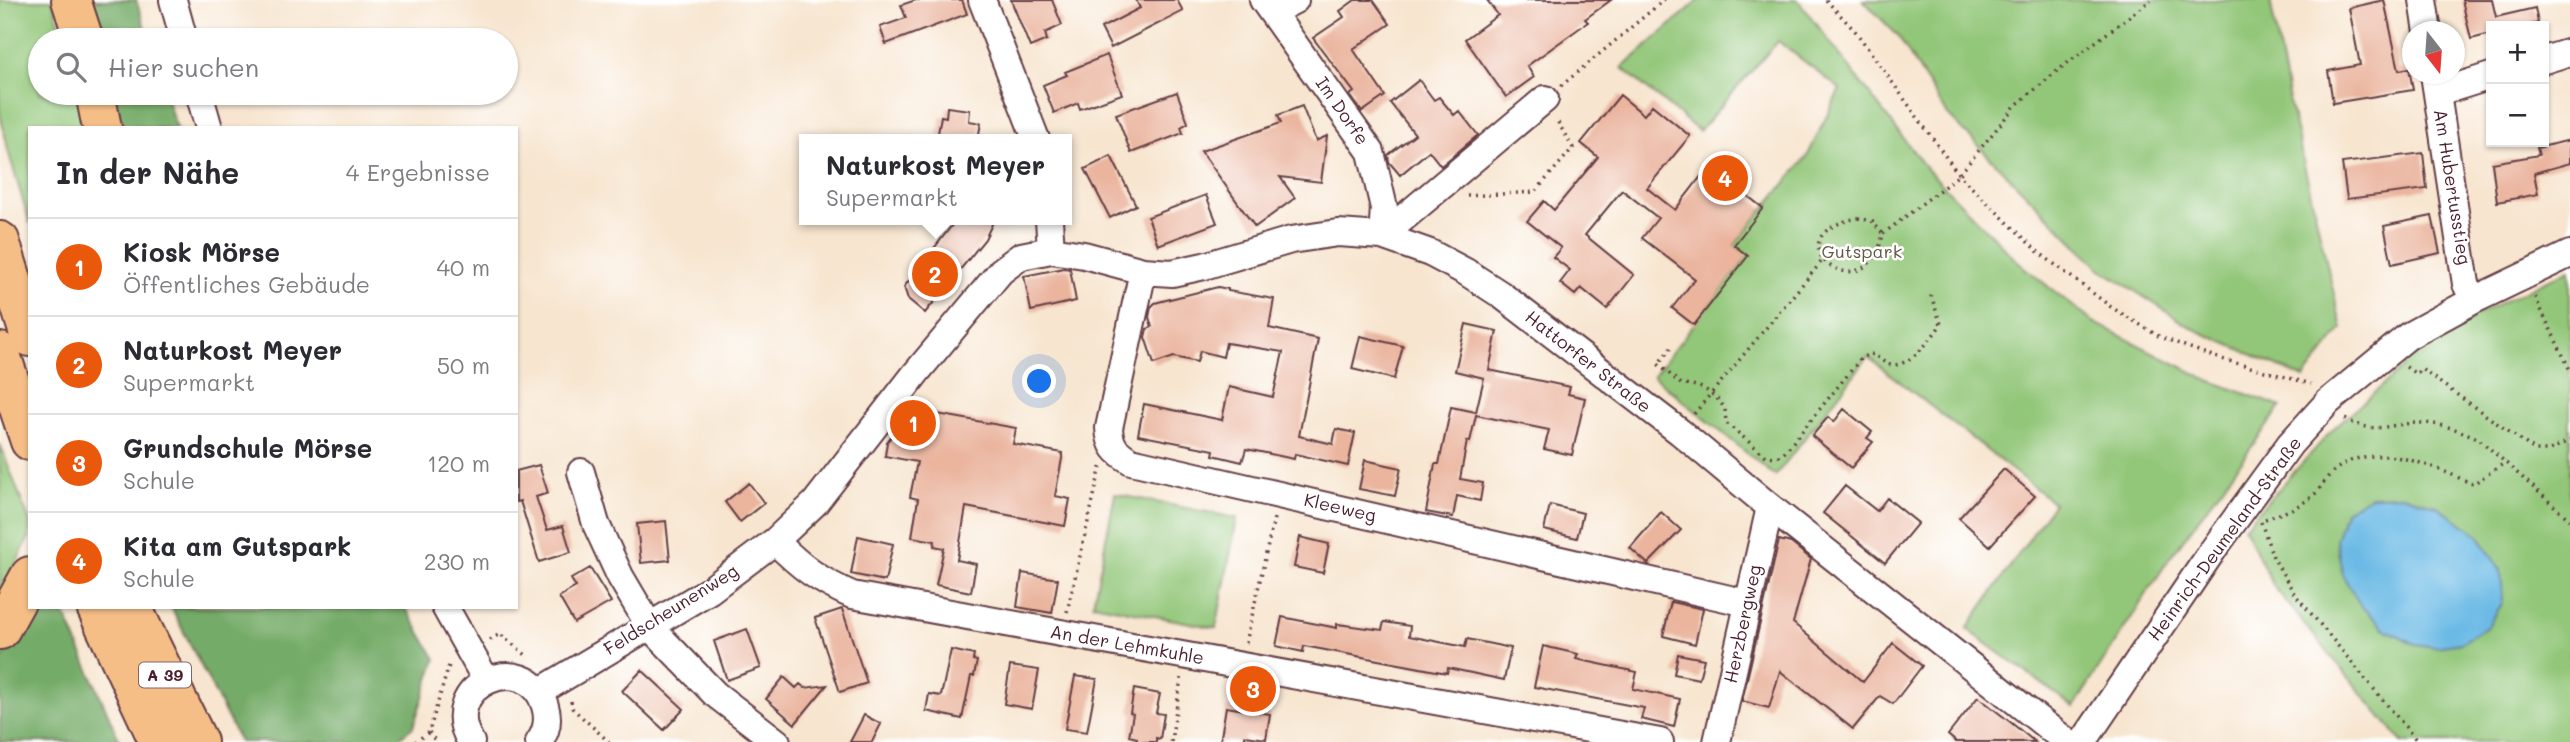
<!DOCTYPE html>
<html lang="de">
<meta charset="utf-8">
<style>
:root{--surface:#fff;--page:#f2f2f3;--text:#2b2b33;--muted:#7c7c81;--line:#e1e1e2;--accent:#ea580c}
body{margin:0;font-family:Mali,sans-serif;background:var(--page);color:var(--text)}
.controls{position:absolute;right:21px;top:21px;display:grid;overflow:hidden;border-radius:0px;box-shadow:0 2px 5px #0004}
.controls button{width:63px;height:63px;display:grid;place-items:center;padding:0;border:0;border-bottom:2px solid var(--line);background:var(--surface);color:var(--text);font:35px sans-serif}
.compass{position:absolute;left:2402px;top:21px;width:63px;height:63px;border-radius:50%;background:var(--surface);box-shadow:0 2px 5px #0004;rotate:163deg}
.you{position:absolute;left:1040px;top:382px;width:24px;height:24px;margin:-18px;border:5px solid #fff;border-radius:50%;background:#1a73e8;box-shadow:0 0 0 10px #1a73e833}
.badge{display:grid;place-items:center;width:46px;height:46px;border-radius:50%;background:var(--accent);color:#fff;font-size:23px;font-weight:700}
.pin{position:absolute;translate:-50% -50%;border:4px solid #fff;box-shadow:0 2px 7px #0006}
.popup{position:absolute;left:799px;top:134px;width:273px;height:91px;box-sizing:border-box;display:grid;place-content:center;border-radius:0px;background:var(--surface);filter:drop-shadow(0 2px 5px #0005);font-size:23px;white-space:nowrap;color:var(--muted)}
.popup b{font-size:26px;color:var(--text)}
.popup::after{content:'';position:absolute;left:50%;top:100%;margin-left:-14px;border:14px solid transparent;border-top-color:var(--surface)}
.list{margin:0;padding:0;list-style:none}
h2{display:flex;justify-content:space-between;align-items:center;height:91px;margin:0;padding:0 28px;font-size:30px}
h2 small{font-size:23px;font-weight:400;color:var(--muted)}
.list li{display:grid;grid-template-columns:46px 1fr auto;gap:21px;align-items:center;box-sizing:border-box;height:98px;padding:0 28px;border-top:2px solid var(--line)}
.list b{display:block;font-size:26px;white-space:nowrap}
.list p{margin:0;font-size:23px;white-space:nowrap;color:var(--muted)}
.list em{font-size:23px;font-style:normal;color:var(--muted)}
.icon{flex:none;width:38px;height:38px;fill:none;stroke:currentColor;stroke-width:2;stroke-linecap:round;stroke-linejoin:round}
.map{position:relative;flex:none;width:2570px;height:742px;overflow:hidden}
.search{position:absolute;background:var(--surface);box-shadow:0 2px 5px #0004;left:28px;top:28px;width:490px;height:77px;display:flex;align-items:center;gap:18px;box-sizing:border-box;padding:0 24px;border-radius:38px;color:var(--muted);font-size:26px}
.panel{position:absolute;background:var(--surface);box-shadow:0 2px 5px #0004;left:28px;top:126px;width:490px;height:483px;border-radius:0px}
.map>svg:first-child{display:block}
</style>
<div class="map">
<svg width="2570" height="742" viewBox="0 0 2570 742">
<rect width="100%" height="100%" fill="#fff"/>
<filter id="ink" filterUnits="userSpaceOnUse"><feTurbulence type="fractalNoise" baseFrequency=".0143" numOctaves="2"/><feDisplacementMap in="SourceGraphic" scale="14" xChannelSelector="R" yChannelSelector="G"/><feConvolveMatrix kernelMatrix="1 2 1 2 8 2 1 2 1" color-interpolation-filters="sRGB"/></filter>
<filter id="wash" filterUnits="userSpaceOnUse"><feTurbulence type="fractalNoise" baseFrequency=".00686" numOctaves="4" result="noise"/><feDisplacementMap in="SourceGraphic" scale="28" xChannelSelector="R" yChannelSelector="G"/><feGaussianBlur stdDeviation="1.57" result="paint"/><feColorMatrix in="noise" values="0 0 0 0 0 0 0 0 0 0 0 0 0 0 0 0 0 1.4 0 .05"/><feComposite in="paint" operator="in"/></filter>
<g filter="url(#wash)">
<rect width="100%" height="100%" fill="#f7e5cf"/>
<!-- green -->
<path fill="#92c678" stroke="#6e7252" stroke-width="2" d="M 0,0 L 52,0 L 65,40 L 40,40 L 40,93 L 79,93 L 84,128 L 30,128 L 30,224 L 9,154 L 0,113 Z
M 1699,0 L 1798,0 L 1926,168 L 2020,264 L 2093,322 L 2206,379 L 2281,407 L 2167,562 L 2074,707 L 1967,629 L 2054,503 L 1868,357 L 1775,476 L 1653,376 L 1747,257 L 1734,245 L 1807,157 L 1840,89 L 1778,41 L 1699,131 L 1622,68 Z
M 1863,0 L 2270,0 L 2289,100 L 2342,329 L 2304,378 L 2192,328 L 2098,267 L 1947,114 L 1898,36 Z
M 2570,269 L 2570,742 L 2402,742 L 2274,587 L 2244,527 L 2337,425 L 2403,368 L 2405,361 L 2476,315 Z
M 0,444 L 30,523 L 30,535 L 0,597 Z
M 1115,494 L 1237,518 L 1216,628 L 1093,604 Z"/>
<!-- forest -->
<path fill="#75ab68" stroke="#60654a" stroke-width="2" d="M 89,0 L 136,0 L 149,40 L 100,40 Z
M 112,93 L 165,93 L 176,128 L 118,128 Z
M 39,607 L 62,607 L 120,742 L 0,742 L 0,662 L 17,634 Z
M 171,607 L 405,607 L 436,659 L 413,727 L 394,742 L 240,742 Z"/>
<!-- water -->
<path fill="#6abae5" stroke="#5a6c88" stroke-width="2" d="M 2403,495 L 2439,507 L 2478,535 L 2501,571 L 2503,602 L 2488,626 L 2461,643 L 2436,647 L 2415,644 L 2385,629 L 2361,606 L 2343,576 L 2336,541 L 2345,511 L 2371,496 Z"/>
<g id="blocks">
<!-- building -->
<path fill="#eab49d" d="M 916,0 L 962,0 L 967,14 L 886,44 L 880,27 L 906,18 L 901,5 Z
M 1011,0 L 1052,0 L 1062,25 L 1045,33 L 1047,40 L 1030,47 Z
M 1136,0 L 1177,0 L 1183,11 L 1111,48 L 1101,28 L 1140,8 Z
M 1355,0 L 1373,0 L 1390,24 L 1353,49 L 1385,96 L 1362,112 L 1350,95 L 1354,92 L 1313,38 L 1344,17 L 1340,11 Z
M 1487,0 L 1611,0 L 1585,19 L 1588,22 L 1527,66 L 1534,77 L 1506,97 L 1465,39 L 1498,15 Z
M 2384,0 L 2399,70 L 2409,68 L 2413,90 L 2333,103 L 2328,71 L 2360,65 L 2349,8 Z
M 2462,0 L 2492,0 L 2496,17 L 2535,8 L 2538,23 L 2526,26 L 2491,26 L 2491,34 L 2471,39 Z
M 1107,55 L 1122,94 L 1080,109 L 1078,103 L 1054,113 L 1043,85 L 1067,75 L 1065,72 Z
M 1419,80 L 1434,100 L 1439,97 L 1454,115 L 1459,111 L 1478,135 L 1441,166 L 1429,151 L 1400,175 L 1389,162 L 1388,155 L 1415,134 L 1390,103 Z
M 1177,92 L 1188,123 L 1181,127 L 1183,133 L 1131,153 L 1116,114 Z
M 1620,95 L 1644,115 L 1652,105 L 1690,136 L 1647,188 L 1675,210 L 1709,166 L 1763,208 L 1734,245 L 1748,256 L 1694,325 L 1672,308 L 1695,279 L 1642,238 L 1658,218 L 1622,190 L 1585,235 L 1634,275 L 1607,309 L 1581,288 L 1575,295 L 1560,283 L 1570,270 L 1553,257 L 1561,248 L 1527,221 L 1544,201 L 1554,210 L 1598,157 L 1581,143 Z
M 1302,106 L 1316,141 L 1327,136 L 1321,182 L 1280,177 L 1295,198 L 1255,227 L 1201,151 L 1281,123 L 1278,115 Z
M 947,107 L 970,110 L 969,121 L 981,123 L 978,139 L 937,139 L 941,116 L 946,117 Z
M 2570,140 L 2570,163 L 2534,173 L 2538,194 L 2497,202 L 2492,163 L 2539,155 L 2537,148 Z
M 2423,153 L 2427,189 L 2347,199 L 2342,163 Z
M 1111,156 L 1136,205 L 1110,218 L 1085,169 Z
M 1206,195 L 1217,223 L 1158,245 L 1148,217 Z
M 2432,216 L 2440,253 L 2392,264 L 2384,226 Z
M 956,220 L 994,220 L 985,239 L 925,313 L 908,299 L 904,287 Z
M 1064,268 L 1070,269 L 1076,301 L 1031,311 L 1024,276 Z
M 1218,287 L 1228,289 L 1228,291 L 1274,299 L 1269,328 L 1318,339 L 1299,436 L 1333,444 L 1336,429 L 1355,433 L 1348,466 L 1295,454 L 1294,459 L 1246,449 L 1242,462 L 1213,455 L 1214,450 L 1138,435 L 1144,404 L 1222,420 L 1229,387 L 1273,397 L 1283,352 L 1226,343 L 1223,357 L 1200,351 L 1197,362 L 1174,357 L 1154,364 L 1145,337 L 1147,329 L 1152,327 L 1149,317 L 1151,307 L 1155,303 L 1166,300 Z
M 1466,324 L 1497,331 L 1489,370 L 1570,387 L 1568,394 L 1585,398 L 1572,455 L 1544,449 L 1549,430 L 1476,415 L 1470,442 L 1467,441 L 1460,479 L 1483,483 L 1480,501 L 1457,496 L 1453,517 L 1426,512 L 1435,464 L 1439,464 L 1451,407 L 1476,412 L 1484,378 L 1455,371 Z
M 1360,336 L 1403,346 L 1394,379 L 1352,369 Z
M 1844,409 L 1872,432 L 1867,438 L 1873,442 L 1851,468 L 1812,436 L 1828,417 L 1834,422 Z
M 926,412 L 1016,428 L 1013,444 L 1063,453 L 1055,496 L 1070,499 L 1065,526 L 966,507 L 957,560 L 976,564 L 971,592 L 936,585 L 944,548 L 934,546 L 935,541 L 912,537 L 918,499 L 910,497 L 917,462 L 885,456 L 887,442 L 906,417 L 924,421 Z
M 1365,460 L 1401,468 L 1395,496 L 1359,489 Z
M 539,465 L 548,493 L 536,497 L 547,530 L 563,526 L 571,552 L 539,562 L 520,501 L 516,502 L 516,471 Z
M 2004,469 L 2035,496 L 1990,546 L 1959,518 Z
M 749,483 L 764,503 L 740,522 L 725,502 Z
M 1845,486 L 1877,511 L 1887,498 L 1918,523 L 1885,563 L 1823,513 Z
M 1550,505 L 1583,513 L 1577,538 L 1544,530 Z
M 1661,512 L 1681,530 L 1648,564 L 1630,548 Z
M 666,521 L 670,560 L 641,563 L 637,524 Z
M 858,536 L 893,544 L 885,581 L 851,574 Z
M 1300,537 L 1329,544 L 1323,573 L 1294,567 Z
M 1779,540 L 1791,543 L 1811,559 L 1793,623 L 1863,682 L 1893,643 L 1922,666 L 1893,704 L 1880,696 L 1853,729 L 1780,671 L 1769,708 L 1742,701 Z
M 590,568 L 611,602 L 574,623 L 559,597 L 576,587 L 571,579 Z
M 1022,573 L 1058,579 L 1052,613 L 1017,607 Z
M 1671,602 L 1703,609 L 1695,644 L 1663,636 Z
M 842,609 L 867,683 L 840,692 L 815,618 Z
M 1282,617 L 1337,628 L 1337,624 L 1382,630 L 1384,622 L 1410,626 L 1409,636 L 1465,647 L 1467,639 L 1511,648 L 1504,680 L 1448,668 L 1447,673 L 1304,646 L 1303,652 L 1276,646 Z
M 747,629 L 761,668 L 727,680 L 714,641 Z
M 1543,646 L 1578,654 L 1576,659 L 1637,672 L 1633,689 L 1680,699 L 1674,727 L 1641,719 L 1644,708 L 1534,687 Z
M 951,650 L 974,655 L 973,660 L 977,661 L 974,676 L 971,676 L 962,719 L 926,711 L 929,694 L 941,696 Z
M 1678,654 L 1704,659 L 1699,679 L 1674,674 Z
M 1010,666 L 1039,670 L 1032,709 L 1004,704 Z
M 642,670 L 684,709 L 664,730 L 622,691 Z
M 1075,676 L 1097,679 L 1087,732 L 1065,729 Z
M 784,677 L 796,688 L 800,684 L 805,688 L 827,685 L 795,724 L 766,699 Z
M 1134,689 L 1160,694 L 1156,713 L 1164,714 L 1160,739 L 1156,738 L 1156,742 L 1136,742 L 1137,738 L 1129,736 L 1133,714 L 1130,713 Z
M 1978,697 L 2009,721 L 2035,742 L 1956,742 L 1948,735 Z
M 1226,707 L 1270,714 L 1266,739 L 1245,736 L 1244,742 L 1220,742 Z
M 864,715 L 881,724 L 872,742 L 850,742 Z"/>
</g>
</g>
<g filter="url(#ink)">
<use href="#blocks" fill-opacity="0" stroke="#643d44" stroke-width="2"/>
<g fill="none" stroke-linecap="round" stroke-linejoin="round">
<defs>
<path id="minor" d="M 173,0 L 184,40
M 982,0 L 1036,139
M 1263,0 L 1371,152 L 1384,208 L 1382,236
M 2423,0 L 2428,32
M 1272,12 L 1295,0
M 2544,60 L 2570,52
M 2434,74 L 2466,284 L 2474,300
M 199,93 L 209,128
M 2437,93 L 2491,76
M 1049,220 L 1051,250
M 1382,236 L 1545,99
M 1143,271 L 1109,428 C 1110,446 1116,452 1131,461 L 1747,603
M 581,472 L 596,524 L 620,576 L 650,627 L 715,694 L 777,742
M 775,541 C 801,567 818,580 852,595 L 1660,742
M 445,607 L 486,680
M 539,692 L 710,590 L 775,541 L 815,503 L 916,373 L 1001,271 L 1021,256 L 1051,250 L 1084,255 L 1143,271 L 1172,273 L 1204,266 L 1291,240 L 1338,233 L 1382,236 L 1430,253 L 1466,272 L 1500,294 L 1680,432 L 1770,507 L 2067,742
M 471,742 C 435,686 528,646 545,706 C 549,719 547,731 539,742
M 1717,742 L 1770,507
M 2083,742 L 2213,550 L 2290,444 L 2328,402 L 2408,336 L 2474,300 L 2570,254"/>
<path id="highway" d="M 71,0 L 84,40
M 95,93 L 102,128
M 0,241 L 30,337
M 0,352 L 30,441
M 96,607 L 159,742
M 132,607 L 198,742
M 0,630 L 30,576"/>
</defs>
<!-- minor casing -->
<use href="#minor" stroke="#643d44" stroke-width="30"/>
<!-- highway casing -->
<use href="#highway" stroke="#643d44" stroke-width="42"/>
<!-- path -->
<path stroke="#643d44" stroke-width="3.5" stroke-dasharray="2 5" stroke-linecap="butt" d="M 1826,0 L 1856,32 L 1959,175 L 2037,251 L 2111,307 L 2160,337 L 2218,358 L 2311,384
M 1561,86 L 1664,0
M 1467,196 L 1535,192 L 1573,148 L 1556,119
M 1858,218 L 1872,221 L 1883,234 C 1866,319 1763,236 1858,218 Z
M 1883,234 L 1959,175 L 2015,106 L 2057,71 L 2151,0
M 2535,297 L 2570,370
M 1671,348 L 1658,364 L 1681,384 C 1700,384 1714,392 1725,409 L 1726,423 L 1766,456 L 1777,457 L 1785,452 L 1862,357 L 1873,354 C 1879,358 1886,365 1893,365 C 1912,365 1932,338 1941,324 L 1930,293
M 2406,367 L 2416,374 L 2421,369 L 2536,451 L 2548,451 L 2570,440
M 1694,414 L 1822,261
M 2345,419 C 2378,436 2387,423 2420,423 C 2441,423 2460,430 2479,439 L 2570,520
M 2265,519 C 2285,512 2301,507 2317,492 C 2323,485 2327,476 2334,471 C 2374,438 2432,466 2473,484 L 2506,462
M 2261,522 L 2273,557 L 2294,593 L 2418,742
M 1067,612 L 1101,466
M 490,640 L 500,634 L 526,655
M 1246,643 L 1274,518
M 571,701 L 572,708 L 609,742
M 429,732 L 436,742
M 415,742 L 429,732 L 450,662
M 1171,742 L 1181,678"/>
<!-- minor -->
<use href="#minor" stroke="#fff" stroke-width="26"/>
<!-- highway -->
<use href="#highway" stroke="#f6be87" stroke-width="38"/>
</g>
</g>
<g text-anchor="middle" stroke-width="5" stroke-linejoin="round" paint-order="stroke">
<!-- shield labels -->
<rect fill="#fff" stroke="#80626b" stroke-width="2" x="139" y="662.5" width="52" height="25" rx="5"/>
<g font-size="16" font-weight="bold" fill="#4a1f2b">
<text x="165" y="681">A 39</text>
</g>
<!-- street labels -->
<g font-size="18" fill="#4a1f2b" stroke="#fff">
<text transform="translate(1342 111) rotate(55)" y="6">Im Dorfe</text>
<text transform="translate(2452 187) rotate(81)" y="6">Am Hubertusstieg</text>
<text transform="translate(1588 362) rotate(38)" y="6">Hattorfer Straße</text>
<text transform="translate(1340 508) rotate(13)" y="6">Kleeweg</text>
<text transform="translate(2225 539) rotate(-54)" y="6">Heinrich-Deumeland-Straße</text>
<text transform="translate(671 610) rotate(-32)" y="6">Feldscheunenweg</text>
<text transform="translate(1743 624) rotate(-78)" y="6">Herzbergweg</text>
<text transform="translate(1127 645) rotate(10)" y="6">An der Lehmkuhle</text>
</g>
<!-- park labels -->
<g font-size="18" fill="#635946" stroke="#fff">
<text x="1862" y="258">Gutspark</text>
</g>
</g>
</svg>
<div class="controls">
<button>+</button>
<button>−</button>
</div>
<svg class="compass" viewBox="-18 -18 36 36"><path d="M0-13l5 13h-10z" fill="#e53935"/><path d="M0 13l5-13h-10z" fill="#7c7c81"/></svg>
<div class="you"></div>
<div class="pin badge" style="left:913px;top:423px">1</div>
<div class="pin badge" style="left:935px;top:274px">2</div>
<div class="popup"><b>Naturkost Meyer</b>Supermarkt</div>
<div class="pin badge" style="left:1253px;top:689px">3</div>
<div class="pin badge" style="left:1725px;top:178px">4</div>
<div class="search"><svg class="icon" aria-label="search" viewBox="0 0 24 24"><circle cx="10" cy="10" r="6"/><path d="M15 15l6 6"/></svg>Hier suchen</div>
<section class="panel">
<h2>In der Nähe<small>4 Ergebnisse</small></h2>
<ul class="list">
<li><span class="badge">1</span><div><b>Kiosk Mörse</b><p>Öffentliches Gebäude</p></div><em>40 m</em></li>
<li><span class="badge">2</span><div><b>Naturkost Meyer</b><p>Supermarkt</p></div><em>50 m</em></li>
<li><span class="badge">3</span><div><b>Grundschule Mörse</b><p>Schule</p></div><em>120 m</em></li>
<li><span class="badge">4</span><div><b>Kita am Gutspark</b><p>Schule</p></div><em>230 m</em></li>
</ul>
</section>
</div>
